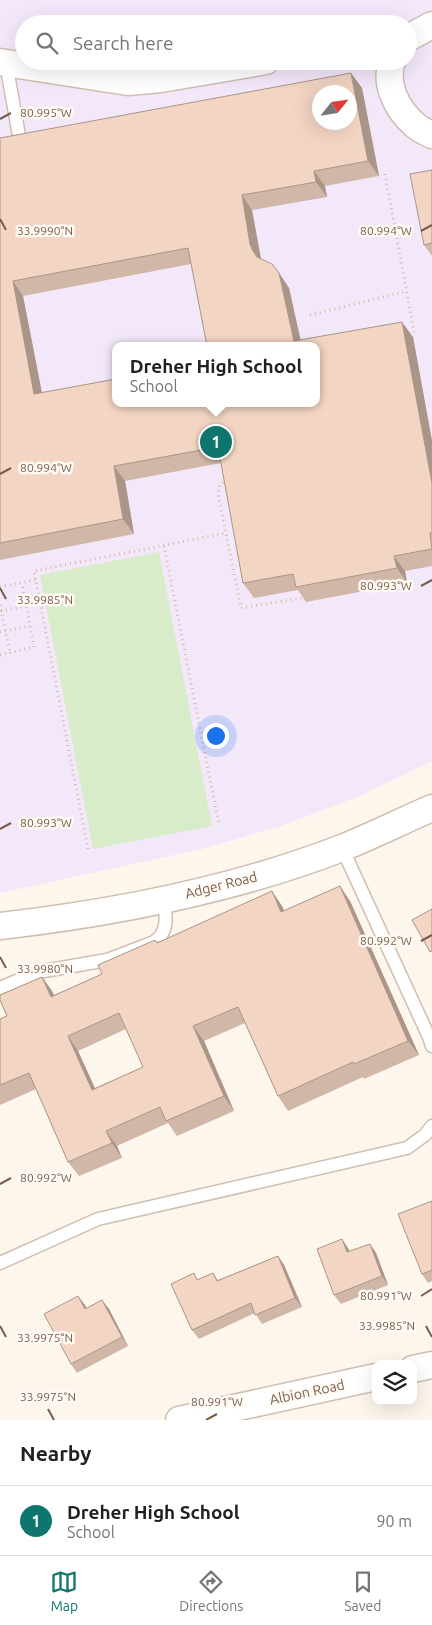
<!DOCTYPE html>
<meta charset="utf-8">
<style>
:root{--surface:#fff;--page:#f2f2f2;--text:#202124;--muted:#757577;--line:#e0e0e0;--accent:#0f766e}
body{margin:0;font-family:Ubuntu,sans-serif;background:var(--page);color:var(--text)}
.controls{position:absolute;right:15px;bottom:15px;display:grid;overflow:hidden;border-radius:10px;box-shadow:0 5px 20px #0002}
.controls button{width:45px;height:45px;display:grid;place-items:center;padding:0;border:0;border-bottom:1px solid var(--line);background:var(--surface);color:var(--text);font:25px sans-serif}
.compass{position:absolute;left:312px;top:85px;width:45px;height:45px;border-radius:50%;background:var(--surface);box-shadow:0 5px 20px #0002;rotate:60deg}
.you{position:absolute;left:215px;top:735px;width:18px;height:18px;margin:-12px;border:4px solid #fff;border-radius:50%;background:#1a73e8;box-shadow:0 0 0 8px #1a73e833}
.badge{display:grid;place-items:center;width:32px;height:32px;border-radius:50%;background:var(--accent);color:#fff;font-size:16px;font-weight:700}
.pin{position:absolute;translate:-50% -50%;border:2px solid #fff;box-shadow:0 1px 5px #0006}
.popup{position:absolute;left:112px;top:342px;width:208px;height:65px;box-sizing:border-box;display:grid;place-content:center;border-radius:10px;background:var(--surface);filter:drop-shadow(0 1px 4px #0005);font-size:16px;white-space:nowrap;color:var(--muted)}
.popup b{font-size:19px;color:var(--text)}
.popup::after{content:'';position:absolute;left:50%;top:100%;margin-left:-10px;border:10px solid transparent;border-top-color:var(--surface)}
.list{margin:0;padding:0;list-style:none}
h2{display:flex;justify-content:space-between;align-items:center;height:65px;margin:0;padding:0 20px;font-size:21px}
h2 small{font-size:16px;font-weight:400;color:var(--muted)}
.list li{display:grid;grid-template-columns:32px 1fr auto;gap:15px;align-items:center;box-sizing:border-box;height:70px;padding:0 20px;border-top:1px solid var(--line)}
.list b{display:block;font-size:19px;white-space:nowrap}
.list p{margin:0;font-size:16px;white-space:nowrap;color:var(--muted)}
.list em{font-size:16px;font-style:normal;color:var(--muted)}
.icon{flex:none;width:28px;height:28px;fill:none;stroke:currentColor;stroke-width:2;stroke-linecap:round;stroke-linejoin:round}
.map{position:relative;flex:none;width:432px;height:1420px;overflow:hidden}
.search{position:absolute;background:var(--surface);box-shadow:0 5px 20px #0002;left:15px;right:15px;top:15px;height:55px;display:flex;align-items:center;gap:12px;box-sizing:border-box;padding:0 18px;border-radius:28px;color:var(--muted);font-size:19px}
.sheet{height:135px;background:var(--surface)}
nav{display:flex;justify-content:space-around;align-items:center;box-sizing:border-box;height:70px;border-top:1px solid var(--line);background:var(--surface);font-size:14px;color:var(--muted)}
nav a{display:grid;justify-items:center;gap:2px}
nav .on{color:var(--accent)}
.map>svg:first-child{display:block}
</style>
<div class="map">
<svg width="432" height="1420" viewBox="0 0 432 1420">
<rect width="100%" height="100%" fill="#fdf6ec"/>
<!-- education -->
<path fill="#f3e8fa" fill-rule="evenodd" d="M 0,0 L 432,0 L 432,761 L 360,796 L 281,826 L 202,849 L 0,893 ZM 24,24 L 408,24 L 408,61 L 24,61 ZM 320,92 L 350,92 L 350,122 L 320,122 ZM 116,346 L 316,346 L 316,403 L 116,403 Z"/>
<!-- green -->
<path fill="#d8ecc9" d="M 159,552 L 212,826 L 93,849 L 40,575 Z"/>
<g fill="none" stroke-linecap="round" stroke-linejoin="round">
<defs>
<path id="lane" d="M 6,63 L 20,141
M 342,848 L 429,1037 L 432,1046
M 0,988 L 38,972 L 107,960 L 154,942 C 169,932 166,915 164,899
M 0,1263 L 98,1219 L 407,1148 L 425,1135 L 432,1126"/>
<path id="street" d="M 408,38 L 432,25
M 392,61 C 384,84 397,110 415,125 C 419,129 426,132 432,135
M 0,62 L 128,82 L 161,79 L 266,61
M 0,926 C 115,913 233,890 342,848 C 372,836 402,821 432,808
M 413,1369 L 432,1365
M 179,1420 L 376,1377"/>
</defs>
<!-- lane casing -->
<use href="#lane" stroke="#d1beb0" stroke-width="15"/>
<!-- street casing -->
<use href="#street" stroke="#d1beb0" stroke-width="29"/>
<!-- path -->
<path stroke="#d9b8a5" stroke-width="3" stroke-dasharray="1 4" stroke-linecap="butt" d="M 385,174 L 414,332
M 310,315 L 407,291
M 227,479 L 220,485 L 218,494 L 241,608 L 302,598
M 164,546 L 219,825
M 0,587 L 35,580
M 0,605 L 10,652
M 1,611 L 26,606
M 0,632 L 30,626
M 0,655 L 34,647 L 22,583
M 88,849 L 34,571 L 226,533"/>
<!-- lane -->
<use href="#lane" stroke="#fff" stroke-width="12"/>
<!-- street -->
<use href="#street" stroke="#fff" stroke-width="26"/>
</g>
<!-- wall -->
<path fill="#d1b7a8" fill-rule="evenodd" d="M 362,88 L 379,176 L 325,186 L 327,197 L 252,210 L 261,259 L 279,273 L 289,288 L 300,340 L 413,337 L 432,441 L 432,566 L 405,571 L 407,583 L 306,602 L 298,590 L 254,598 L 243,583 L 221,463 L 125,481 L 134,534 L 0,560 L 0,138 ZM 191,264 L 207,346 L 316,403 L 42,393 L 23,296 Z
M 432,170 L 432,256 L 424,245 Z
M 350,901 L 419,1055 L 364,1079 L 363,1077 L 288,1111 L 278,1096 L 245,1023 L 204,1041 L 234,1111 L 177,1136 L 168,1123 L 117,1146 L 122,1158 L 79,1176 L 68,1162 L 36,1089 L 0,1105 L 0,1019 L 7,1016 L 42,977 L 52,991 L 54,995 L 102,974 L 155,940 L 157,942 L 282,906 L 284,911 ZM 126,1029 L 143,1067 L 95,1088 L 78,1051 Z
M 432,1201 L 432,1281 L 428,1283 L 422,1274 Z
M 370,1244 L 376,1253 L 388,1285 L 341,1304 L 334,1295 L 348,1248 L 349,1252 Z
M 278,1256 L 284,1265 L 302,1307 L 262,1324 L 255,1313 L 199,1339 L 192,1330 L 198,1279 L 213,1273 L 218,1280 Z
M 85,1305 L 86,1308 L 109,1309 L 128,1346 L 77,1373 L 71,1364 Z"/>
<!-- shaded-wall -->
<path fill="#aa9588" d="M 351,73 L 362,88 L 379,176 L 368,161 Z
M 314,171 L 325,186 L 327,197 L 316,182 Z
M 242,195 L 252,210 L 261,259 L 263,266 L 253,251 L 250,244 Z
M 279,273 L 289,288 L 302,346 L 294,341 Z
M 13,281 L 23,296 L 45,409 L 34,394 Z
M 402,322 L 413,337 L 432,441 L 432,483 Z
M 114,466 L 125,481 L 134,534 L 123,519 Z
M 394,556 L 405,571 L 407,583 L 397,568 Z
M 340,886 L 350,901 L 419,1055 L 408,1041 Z
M 272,891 L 282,906 L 292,927 L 281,912 Z
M 42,977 L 52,991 L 61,1012 L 51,997 Z
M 193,1026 L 204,1041 L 234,1111 L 224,1096 Z
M 68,1036 L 78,1051 L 102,1104 L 92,1090 Z
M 106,1131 L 117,1146 L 122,1158 L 112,1143 Z
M 342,1239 L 348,1248 L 353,1261 L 347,1252 Z
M 370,1244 L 376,1253 L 388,1285 L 382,1276 Z
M 278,1256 L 284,1265 L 302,1307 L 295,1298 Z
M 78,1296 L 85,1305 L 91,1318 L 85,1309 Z
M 102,1300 L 109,1309 L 128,1346 L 122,1337 Z"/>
<!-- building -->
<path fill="#f3d5c3" stroke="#aa9588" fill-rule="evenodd" d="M 351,73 L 368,161 L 314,171 L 316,182 L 242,195 L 250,244 L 253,251 L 257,257 L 272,264 L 279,273 L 294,341 L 402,322 L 432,483 L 432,532 L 430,533 L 432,549 L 394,556 L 397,568 L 296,587 L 293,574 L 243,583 L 218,447 L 114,466 L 123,519 L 0,543 L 0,138 ZM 320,92 L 350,92 L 350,122 L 320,122 ZM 188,248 L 207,346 L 316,346 L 316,403 L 116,403 L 116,379 L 34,394 L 13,281 Z
M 432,170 L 432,243 L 424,245 L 410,174 Z
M 340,886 L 408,1041 L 354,1064 L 353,1062 L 278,1096 L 238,1007 L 193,1026 L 224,1096 L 166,1121 L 160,1107 L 106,1131 L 112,1143 L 68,1162 L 29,1073 L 0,1085 L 0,1019 L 7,1016 L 0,1000 L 0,995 L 42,977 L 51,997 L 102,974 L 98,965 L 155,940 L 157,943 L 272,891 L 281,912 ZM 119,1013 L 143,1067 L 92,1090 L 68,1036 Z
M 432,909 L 432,951 L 430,952 L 412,920 Z
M 432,1201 L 432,1270 L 422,1274 L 398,1214 Z
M 342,1239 L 347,1252 L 370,1244 L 382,1276 L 334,1295 L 317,1249 Z
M 278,1256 L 295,1298 L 255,1315 L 251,1303 L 192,1330 L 171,1284 L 194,1273 L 197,1280 L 213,1273 L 217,1281 Z
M 78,1296 L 85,1309 L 102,1300 L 122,1337 L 71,1364 L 44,1314 Z"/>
<!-- ticks -->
<path fill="none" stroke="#7a5c4d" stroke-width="2" d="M 0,119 L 11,113M 0,219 L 6,230M 421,231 L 432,225M 0,474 L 11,468M 421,586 L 432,580M 0,588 L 6,599M 0,829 L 11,823M 421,941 L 432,935M 0,957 L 6,968M 0,1184 L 11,1178M 421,1296 L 432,1289M 0,1326 L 6,1337M 426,1326 L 432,1337M 48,1409 L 54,1420M 206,1420 L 217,1414"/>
<g text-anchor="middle" stroke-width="5" stroke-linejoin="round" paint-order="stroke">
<!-- street labels -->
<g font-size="14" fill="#7a5c4d" stroke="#fffaf3">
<text transform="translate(221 885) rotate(-14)" y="5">Adger Road</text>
<text transform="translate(307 1392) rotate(-12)" y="5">Albion Road</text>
</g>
</g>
<g font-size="12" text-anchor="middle" fill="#7a5c4d" stroke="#fffaf3" stroke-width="5" stroke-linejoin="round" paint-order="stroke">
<text x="46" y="117">80.995°W</text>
<text x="45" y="235">33.9990°N</text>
<text x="386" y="235">80.994°W</text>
<text x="46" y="472">80.994°W</text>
<text x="386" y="590">80.993°W</text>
<text x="45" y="604">33.9985°N</text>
<text x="46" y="827">80.993°W</text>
<text x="386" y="945">80.992°W</text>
<text x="45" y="973">33.9980°N</text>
<text x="46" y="1182">80.992°W</text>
<text x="386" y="1300">80.991°W</text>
<text x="387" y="1330">33.9985°N</text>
<text x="45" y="1342">33.9975°N</text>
<text x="48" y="1401">33.9975°N</text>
<text x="217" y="1406">80.991°W</text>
</g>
</svg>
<div class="controls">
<button><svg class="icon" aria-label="layers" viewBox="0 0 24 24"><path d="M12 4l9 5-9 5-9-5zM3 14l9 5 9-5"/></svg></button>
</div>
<svg class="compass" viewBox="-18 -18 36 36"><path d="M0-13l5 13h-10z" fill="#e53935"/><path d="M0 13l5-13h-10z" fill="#757577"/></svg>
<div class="you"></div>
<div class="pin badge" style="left:216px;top:442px">1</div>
<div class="popup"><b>Dreher High School</b>School</div>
<div class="search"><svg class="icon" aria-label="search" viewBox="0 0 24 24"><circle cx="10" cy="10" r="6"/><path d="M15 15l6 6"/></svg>Search here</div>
</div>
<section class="sheet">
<h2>Nearby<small></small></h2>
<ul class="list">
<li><span class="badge">1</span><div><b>Dreher High School</b><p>School</p></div><em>90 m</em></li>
</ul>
</section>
<nav>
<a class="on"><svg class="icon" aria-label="map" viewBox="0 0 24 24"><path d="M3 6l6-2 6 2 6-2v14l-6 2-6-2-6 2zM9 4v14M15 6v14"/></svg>Map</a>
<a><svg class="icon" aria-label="directions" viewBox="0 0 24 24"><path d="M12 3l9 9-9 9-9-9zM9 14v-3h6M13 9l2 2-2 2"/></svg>Directions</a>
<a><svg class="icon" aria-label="saved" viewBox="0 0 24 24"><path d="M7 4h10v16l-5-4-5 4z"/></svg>Saved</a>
</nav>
